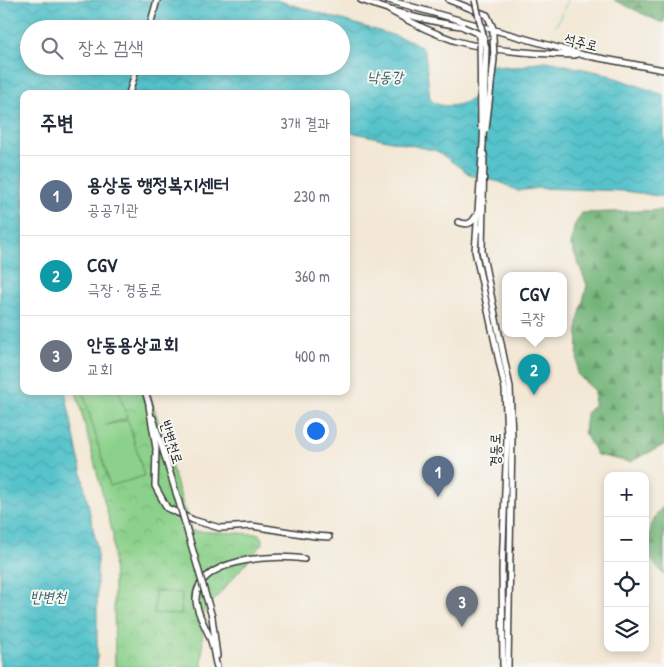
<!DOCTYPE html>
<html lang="ko">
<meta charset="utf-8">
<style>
:root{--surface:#fff;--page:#f2f2f3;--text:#1f2937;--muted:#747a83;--line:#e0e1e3;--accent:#d93025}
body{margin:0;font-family:"Patrick Hand","Poor Story",sans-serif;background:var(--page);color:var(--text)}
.controls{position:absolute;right:15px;bottom:15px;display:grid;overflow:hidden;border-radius:10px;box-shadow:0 2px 8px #0003}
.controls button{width:45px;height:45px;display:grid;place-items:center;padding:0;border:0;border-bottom:1px solid var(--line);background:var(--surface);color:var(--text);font:25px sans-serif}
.you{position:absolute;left:315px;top:430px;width:18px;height:18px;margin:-12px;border:4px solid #fff;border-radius:50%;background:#1a73e8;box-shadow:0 0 0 8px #1a73e833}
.badge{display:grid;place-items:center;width:32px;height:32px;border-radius:50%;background:var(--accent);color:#fff;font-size:16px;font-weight:700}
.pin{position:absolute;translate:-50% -41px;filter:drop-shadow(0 1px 2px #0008)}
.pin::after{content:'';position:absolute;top:26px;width:18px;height:15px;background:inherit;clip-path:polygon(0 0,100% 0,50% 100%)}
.popup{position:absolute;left:502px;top:272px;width:65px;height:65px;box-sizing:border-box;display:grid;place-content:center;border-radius:10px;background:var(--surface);filter:drop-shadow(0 1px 4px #0005);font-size:16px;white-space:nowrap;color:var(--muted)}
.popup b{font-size:19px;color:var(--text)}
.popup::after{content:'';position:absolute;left:50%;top:100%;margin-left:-10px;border:10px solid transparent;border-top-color:var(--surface)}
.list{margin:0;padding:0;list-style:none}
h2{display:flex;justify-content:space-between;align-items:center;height:65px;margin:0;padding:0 20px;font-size:21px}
h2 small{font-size:16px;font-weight:400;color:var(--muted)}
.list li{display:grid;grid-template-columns:32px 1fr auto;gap:15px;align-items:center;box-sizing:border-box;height:80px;padding:0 20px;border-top:1px solid var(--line)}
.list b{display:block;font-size:19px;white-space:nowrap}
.list p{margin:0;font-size:16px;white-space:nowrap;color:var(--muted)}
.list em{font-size:16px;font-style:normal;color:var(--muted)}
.icon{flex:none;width:28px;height:28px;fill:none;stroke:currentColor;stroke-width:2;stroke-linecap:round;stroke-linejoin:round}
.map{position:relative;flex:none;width:664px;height:667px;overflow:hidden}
.search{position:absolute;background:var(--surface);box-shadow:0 2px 8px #0003;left:20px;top:20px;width:330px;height:55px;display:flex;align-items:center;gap:12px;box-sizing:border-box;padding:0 18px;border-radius:28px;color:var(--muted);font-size:19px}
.panel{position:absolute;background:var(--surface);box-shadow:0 2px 8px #0003;left:20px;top:90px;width:330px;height:305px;border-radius:10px}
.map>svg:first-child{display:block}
</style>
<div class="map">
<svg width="664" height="667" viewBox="0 0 664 667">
<defs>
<pattern id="forest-firs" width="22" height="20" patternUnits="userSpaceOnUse" patternTransform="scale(1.25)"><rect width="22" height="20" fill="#71b377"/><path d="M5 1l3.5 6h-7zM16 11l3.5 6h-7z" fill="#5c9161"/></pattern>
<pattern id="park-crowns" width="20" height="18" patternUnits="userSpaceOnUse" patternTransform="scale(1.25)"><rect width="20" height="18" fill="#8cd18b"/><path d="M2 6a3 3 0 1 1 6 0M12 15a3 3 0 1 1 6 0" fill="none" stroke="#78b377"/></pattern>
<pattern id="water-waves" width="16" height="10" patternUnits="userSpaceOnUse" patternTransform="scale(1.25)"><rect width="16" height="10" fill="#56c3cb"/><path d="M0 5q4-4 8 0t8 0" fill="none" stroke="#4aa7ae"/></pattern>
</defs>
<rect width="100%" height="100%" fill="#f6f6f2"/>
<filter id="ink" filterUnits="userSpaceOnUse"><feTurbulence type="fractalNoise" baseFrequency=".02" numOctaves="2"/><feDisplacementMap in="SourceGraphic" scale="10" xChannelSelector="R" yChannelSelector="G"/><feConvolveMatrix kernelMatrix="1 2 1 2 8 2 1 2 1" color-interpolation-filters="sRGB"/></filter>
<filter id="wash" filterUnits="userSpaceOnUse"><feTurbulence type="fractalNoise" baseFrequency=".0096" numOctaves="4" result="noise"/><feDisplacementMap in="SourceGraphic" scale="20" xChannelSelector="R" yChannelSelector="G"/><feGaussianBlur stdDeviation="1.12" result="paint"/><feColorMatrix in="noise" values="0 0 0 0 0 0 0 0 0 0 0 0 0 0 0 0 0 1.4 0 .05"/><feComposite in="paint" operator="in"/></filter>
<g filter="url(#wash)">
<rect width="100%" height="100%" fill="#f3e8d6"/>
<!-- forest -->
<path fill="url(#forest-firs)" stroke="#46684a" d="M 614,0 L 664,0 L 664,22 L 660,22 Z
M 664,210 L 664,445 L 630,462 L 597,455 L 584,432 L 586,413 L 594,406 L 595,391 L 577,374 L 578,321 L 587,285 L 571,245 L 574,226 L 582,213 Z
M 664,506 L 664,575 L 647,555 C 649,538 650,517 664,506 Z"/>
<!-- park -->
<path fill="url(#park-crowns)" stroke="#547654" d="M 76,391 L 149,391 L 191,531 L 260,534 L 263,543 L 203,613 L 202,667 L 115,667 L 113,535 Z"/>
<!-- pitch -->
<path fill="#8cd18b" stroke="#547654" d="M 83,391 L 119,391 L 127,418 L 106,425 L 128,420 L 144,476 L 110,486 Z
M 155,591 L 182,593 L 181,615 L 154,613 Z"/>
<!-- water -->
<path fill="url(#water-waves)" stroke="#397074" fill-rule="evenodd" d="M 0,0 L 276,0 L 412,41 L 422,48 L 425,53 L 430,99 C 441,112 471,105 479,91 C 483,85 484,75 485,68 C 493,62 503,67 512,67 C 525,67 534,61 547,61 L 602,73 L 664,95 L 664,197 L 625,191 L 538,188 L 518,191 L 500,182 L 472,176 L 437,151 L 346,131 L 346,94 L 24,94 L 24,391 L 65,391 L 97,548 L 97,667 L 0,667 ZM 29,29 L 341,29 L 341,66 L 29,66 Z"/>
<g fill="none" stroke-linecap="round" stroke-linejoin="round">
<!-- stream -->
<path stroke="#56c3cb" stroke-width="1" d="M 556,26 L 568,0"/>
</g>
</g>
<g filter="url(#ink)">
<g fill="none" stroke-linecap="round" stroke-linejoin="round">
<defs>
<path id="tertiary" d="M 361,0 C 399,14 442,26 483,28
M 388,0 L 583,55 L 664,70
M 449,0 L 487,15 L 493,28 L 493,37
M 389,10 C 410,22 432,33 456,41 C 491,51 538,54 575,55
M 149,29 L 157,0
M 129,94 L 137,66
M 483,144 L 475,251 L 505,389 L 507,437 L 502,570 L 503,667
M 484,154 L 482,251 L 510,387 L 512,437 L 508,667
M 458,222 C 467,225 471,225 476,216
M 145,391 L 150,407
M 149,406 L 156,448 L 155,486 L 167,508 L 193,520 L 220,528 L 252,526 L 315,536 L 329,537
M 153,418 L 178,499
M 212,617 L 217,656
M 217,667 C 214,658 214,649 211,641 C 207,628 197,615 196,601 C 194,558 274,554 304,559"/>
</defs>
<!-- tertiary casing -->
<use href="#tertiary" stroke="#3c3b38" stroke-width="8"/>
<!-- tertiary -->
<use href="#tertiary" stroke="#fff" stroke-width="5"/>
<defs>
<path id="tertiary-bridge" d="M 475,0 L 486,48 L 483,144
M 463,27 L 477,33 L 480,36 L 481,128
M 486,129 L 494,59 L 493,37
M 178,499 L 212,617"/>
</defs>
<!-- tertiary-bridge casing -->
<use href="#tertiary-bridge" stroke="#3c3b38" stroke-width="8" stroke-linecap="butt"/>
<!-- tertiary-bridge -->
<use href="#tertiary-bridge" stroke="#fff" stroke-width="5"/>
</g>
</g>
<g text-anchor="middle" stroke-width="4" stroke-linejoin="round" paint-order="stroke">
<!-- street labels -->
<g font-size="14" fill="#1c1c1c" stroke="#f6f6f2">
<text transform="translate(581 42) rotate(14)" y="5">석주로</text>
<text transform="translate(172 442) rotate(73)" y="5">반변천로</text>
<text transform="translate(495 450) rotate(-89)" y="5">경동로</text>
</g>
<!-- water labels -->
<g font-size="15" font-style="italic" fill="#335f62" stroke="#f6f6f2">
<text x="385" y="82">낙동강</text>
<text x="48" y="602">반변천</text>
</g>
</g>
</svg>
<div class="controls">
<button>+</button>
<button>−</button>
<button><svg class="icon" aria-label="locate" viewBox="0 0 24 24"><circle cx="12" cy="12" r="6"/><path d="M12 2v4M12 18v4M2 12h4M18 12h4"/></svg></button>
<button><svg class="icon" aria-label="layers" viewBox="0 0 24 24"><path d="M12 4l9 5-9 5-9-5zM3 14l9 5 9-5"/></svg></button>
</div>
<div class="you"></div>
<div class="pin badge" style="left:438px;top:497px;background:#5c6f8a">1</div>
<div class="pin badge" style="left:534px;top:395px;background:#0f9aa8">2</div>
<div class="popup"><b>CGV</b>극장</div>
<div class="pin badge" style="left:462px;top:627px;background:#6b7280">3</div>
<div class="search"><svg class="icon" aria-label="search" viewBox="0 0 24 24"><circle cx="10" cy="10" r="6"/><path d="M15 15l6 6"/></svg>장소 검색</div>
<section class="panel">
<h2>주변<small>3개 결과</small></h2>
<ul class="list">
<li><span class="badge" style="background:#5c6f8a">1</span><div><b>용상동 행정복지센터</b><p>공공기관</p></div><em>230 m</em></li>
<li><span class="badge" style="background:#0f9aa8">2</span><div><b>CGV</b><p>극장 · 경동로</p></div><em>360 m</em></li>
<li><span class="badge" style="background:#6b7280">3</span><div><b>안동용상교회</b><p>교회</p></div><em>400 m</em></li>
</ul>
</section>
</div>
